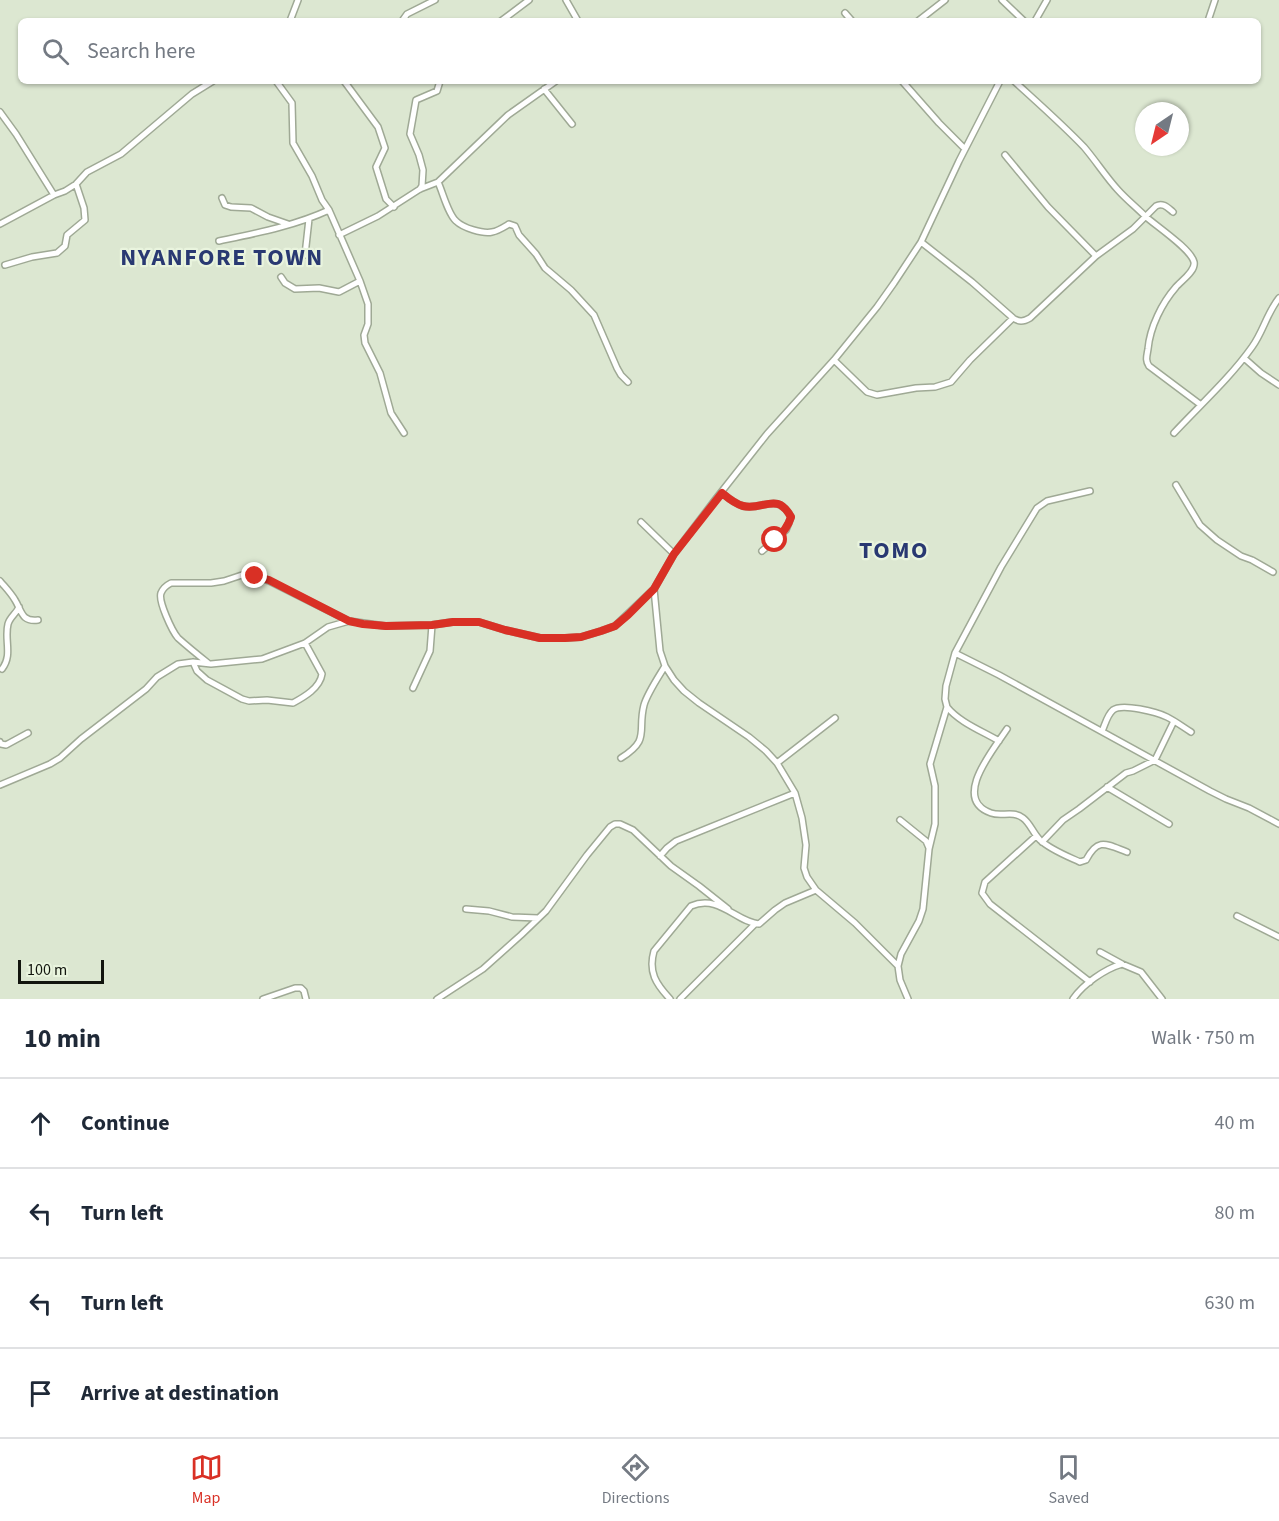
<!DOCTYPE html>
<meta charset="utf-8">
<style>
:root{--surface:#fff;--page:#f2f2f3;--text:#1f2937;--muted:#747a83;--line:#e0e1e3;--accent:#d93025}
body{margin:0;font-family:"Source Sans 3",sans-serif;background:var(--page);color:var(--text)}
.compass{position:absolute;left:1135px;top:102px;width:54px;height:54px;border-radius:50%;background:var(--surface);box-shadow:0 2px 4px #0004;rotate:215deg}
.scale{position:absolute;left:18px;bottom:15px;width:86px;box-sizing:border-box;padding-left:6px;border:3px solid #12150e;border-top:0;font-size:16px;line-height:21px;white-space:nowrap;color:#12150e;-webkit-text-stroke:4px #e9f4de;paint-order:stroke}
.stop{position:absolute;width:18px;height:18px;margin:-14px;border:4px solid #d93025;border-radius:50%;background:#fff}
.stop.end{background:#d93025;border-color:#fff;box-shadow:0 2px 6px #0008}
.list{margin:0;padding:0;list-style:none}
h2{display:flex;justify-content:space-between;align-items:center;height:78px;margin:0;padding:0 24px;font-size:26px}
h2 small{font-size:20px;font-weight:400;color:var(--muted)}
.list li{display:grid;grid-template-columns:39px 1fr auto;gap:18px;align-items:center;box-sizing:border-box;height:90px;padding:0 24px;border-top:2px solid var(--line)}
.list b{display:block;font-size:22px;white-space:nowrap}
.list em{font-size:20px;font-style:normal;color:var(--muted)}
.icon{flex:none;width:33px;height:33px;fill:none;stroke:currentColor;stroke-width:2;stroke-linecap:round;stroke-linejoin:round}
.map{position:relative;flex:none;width:1279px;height:999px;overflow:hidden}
.search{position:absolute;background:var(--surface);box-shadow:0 2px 4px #0004;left:18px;right:18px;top:18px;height:66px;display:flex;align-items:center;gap:15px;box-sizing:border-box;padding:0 21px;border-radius:9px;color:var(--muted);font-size:22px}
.sheet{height:438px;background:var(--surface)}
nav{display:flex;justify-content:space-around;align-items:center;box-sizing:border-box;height:84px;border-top:2px solid var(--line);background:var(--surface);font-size:16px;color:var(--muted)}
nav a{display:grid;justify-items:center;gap:3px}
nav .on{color:var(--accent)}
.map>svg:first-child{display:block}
</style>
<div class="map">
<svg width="1279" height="999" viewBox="0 0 1279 999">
<rect width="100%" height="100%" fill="#dce7d1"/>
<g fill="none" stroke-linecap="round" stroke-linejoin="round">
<defs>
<path id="minor" d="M 566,0 L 578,21
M 1002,0 L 1024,21
M 845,13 L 852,21
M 290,21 L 298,0
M 402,21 L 407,14 L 435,0
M 501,21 L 529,0
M 918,21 L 945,0
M 1035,21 L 1047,0
M 1208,21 L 1215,0
M 276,81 L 292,103 L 293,143 L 312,176 L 322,200 L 329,210 L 360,281 L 368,304 L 368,324 L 364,335 L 365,343 L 380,373 L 391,413 L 404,433
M 344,81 L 378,127 L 385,148 L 376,167 L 386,199 L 394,207
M 902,81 L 939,123 L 965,149
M 1014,81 C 1038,103 1062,124 1084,147 C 1096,161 1106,177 1118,190 C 1126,199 1136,207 1145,216 C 1156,226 1191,249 1194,262 C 1196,271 1181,281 1176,287 C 1162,303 1150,327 1148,349 C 1147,356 1145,360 1149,366 L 1201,405
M 544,89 L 572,124
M 0,112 L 16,134 L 54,195
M 1005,155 L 1048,207 L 1096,256
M 438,182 C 443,193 448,214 456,221 C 463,228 483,234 492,232 C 498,231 504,227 509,224 L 515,226 L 519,235 L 536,254 L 545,268 L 571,290 L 594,315 L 617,368 L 621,375 L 628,382
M 420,189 L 422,186 L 423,170 L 419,155 L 410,134 L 416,100 L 437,91 L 440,81
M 222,198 L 225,205 L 231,207 L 251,208 L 268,217 L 288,224
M 0,224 L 54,195 L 65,191 L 76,184 L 87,172 L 121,154 L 192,94 L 213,81
M 339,235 L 378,216 L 420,189 L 438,182 L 508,115 L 556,81
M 219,241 C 257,233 294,226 329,210
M 921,242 L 972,282 L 1013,318 C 1019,322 1023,322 1030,318 L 1096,256 L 1133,229 L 1156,206 C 1163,202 1168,208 1173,212
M 305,255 L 309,219
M 5,265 L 32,257 L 57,253 L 65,246 L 67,235 L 85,220 L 84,208 L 76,184
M 281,277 L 285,283 L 295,289 L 319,288 L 339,292 L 360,281
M 1244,358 L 1261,373 L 1279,385
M 834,360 L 867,392 L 877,395 L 916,388 L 935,387 L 951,382 L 970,360 L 1013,318
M 1174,433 C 1200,405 1230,378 1252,347 C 1263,332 1267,313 1279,298
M 1176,485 L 1200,525 L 1217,540 L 1241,556 L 1252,560 L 1273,572
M 722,493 C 728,498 735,504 743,506 C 763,511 777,491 791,517 L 786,530 L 762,551
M 641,522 L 674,554
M 0,581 C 5,587 11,593 15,600 C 22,611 21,622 38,620
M 654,589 L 660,651 L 665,666 L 674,680 L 684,691 L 699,703 L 749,737 L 766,751 L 777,763 L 795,793 L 802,818 L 806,845 L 804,868 L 807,877 L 816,890 L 855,923 L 898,966 L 900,980 L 908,999
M 955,653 L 999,675 L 1210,791 L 1226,799 L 1249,808 L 1279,824
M 193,662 L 197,671 L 207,680 L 242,699 L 249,701 L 267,700 L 293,703 C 304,697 320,688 322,674 L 305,643
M 208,663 C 198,655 188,647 178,638 C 172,631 158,601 161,593 C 163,588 167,585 171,583 L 211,583 L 224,581 L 242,575 L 255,576 L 269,581 L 349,621
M 2,669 C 13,655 4,640 8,624 C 10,617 16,614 19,607
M 413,688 L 430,651 L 432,625
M 947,707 C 959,722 982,731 999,741
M 1007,729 C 994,749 951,799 991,813 C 1002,817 1012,810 1023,818 C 1030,823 1033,833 1040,840 C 1051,850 1067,856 1080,862 L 1086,860 C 1098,837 1106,844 1127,852
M 1102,731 C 1105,725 1107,715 1113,710 C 1122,703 1157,712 1167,717 C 1175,721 1183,727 1191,732
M 0,742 L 1,744 L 6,745 L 28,733
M 621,758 C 651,739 637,732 644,705 C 647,694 659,676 665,666
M 777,763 L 835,718
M 0,785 L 50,764 L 60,758 L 81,739 L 146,689 L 157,677 L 178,664 L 193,662 L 211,664 L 262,659 L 305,643 L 328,627 L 349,621 L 385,626 L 432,625 L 452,622 L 479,622 L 505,630 L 540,638 L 565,638 L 581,637 L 601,631 L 615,626 L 654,589 L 674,554 L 715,500 L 767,434 L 834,360 L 877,307 L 894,283 L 921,242 L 959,161 L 1000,81
M 1107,787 L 1169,824
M 900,820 L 926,841 L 929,848
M 1036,836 L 985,882 L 982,893 L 990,904 L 1090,982
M 1042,842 L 1063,820 L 1079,809 L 1126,773 L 1133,771 L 1155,760 L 1174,721
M 660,856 L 667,848 L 676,841 L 795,793
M 466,909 L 489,911 L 512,917 L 538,918
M 1237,916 L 1279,937
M 1100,952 L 1122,964 L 1141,972 L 1162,999
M 898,966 L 901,954 L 919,921 L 923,909 L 929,849 L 935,824 L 935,786 L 930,764 L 947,707 L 945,699 L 946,686 L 955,653 L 1001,567 L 1037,508 L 1047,501 L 1090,491
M 263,999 L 295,988 L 301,988 L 304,991 L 306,999
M 437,999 L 483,969 L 521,935 L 546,911 L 587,855 L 610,827 L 615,824 L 620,824 L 633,830 L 671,866 L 699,886 L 728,909
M 670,999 C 656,984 648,972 654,951 L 691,906 C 719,894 736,922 759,924 L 775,910 L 785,903 L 816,890
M 680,999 L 755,924
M 1073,999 C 1083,984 1105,969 1122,964"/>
</defs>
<!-- minor casing -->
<use href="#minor" stroke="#9fa995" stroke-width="8"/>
<!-- minor -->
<use href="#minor" stroke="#fff" stroke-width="5"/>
</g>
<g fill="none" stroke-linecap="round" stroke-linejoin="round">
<!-- route -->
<path stroke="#d93025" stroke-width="8" d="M 255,576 L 269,580 L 349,621 L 363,624 L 386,626 L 432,625 L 453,622 L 479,622 L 505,630 L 540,638 L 565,638 L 581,637 L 601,631 L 615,626 L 628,615 L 654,589 L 674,554 L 722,493 C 728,498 735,504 743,506 C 763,511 777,491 791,517 C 788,527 783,533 775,540"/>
</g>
<g text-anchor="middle" stroke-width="4.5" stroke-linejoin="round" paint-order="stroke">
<!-- district labels -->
<g font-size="24" font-weight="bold" letter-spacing="1.5" fill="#293972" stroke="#e9f4de">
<text x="222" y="265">NYANFORE TOWN</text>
<text x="894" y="558">TOMO</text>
</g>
</g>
</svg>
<svg class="compass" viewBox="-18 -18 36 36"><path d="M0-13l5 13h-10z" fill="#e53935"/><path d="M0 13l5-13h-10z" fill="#747a83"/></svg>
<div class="scale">100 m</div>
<div class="stop" style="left:775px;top:540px"></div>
<div class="stop end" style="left:255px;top:576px"></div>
<div class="search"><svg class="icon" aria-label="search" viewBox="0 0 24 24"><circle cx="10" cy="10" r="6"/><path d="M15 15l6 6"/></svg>Search here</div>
</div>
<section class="sheet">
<h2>10 min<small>Walk · 750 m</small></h2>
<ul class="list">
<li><svg class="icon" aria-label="ahead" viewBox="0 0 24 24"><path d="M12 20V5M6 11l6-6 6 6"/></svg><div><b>Continue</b></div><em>40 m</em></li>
<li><svg class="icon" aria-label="left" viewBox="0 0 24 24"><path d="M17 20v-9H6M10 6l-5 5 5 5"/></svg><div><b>Turn left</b></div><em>80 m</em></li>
<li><svg class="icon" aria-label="left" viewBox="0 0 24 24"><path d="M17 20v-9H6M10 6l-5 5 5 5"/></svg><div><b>Turn left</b></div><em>630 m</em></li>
<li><svg class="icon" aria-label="arrive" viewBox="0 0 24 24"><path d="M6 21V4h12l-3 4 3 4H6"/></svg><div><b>Arrive at destination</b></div></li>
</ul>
</section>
<nav>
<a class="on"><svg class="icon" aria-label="map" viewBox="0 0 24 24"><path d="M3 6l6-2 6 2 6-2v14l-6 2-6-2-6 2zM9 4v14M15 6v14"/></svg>Map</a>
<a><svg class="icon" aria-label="directions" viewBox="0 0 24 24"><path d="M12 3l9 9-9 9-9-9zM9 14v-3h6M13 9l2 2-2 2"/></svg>Directions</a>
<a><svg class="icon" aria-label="saved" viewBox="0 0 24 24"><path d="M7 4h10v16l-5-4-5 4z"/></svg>Saved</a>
</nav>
